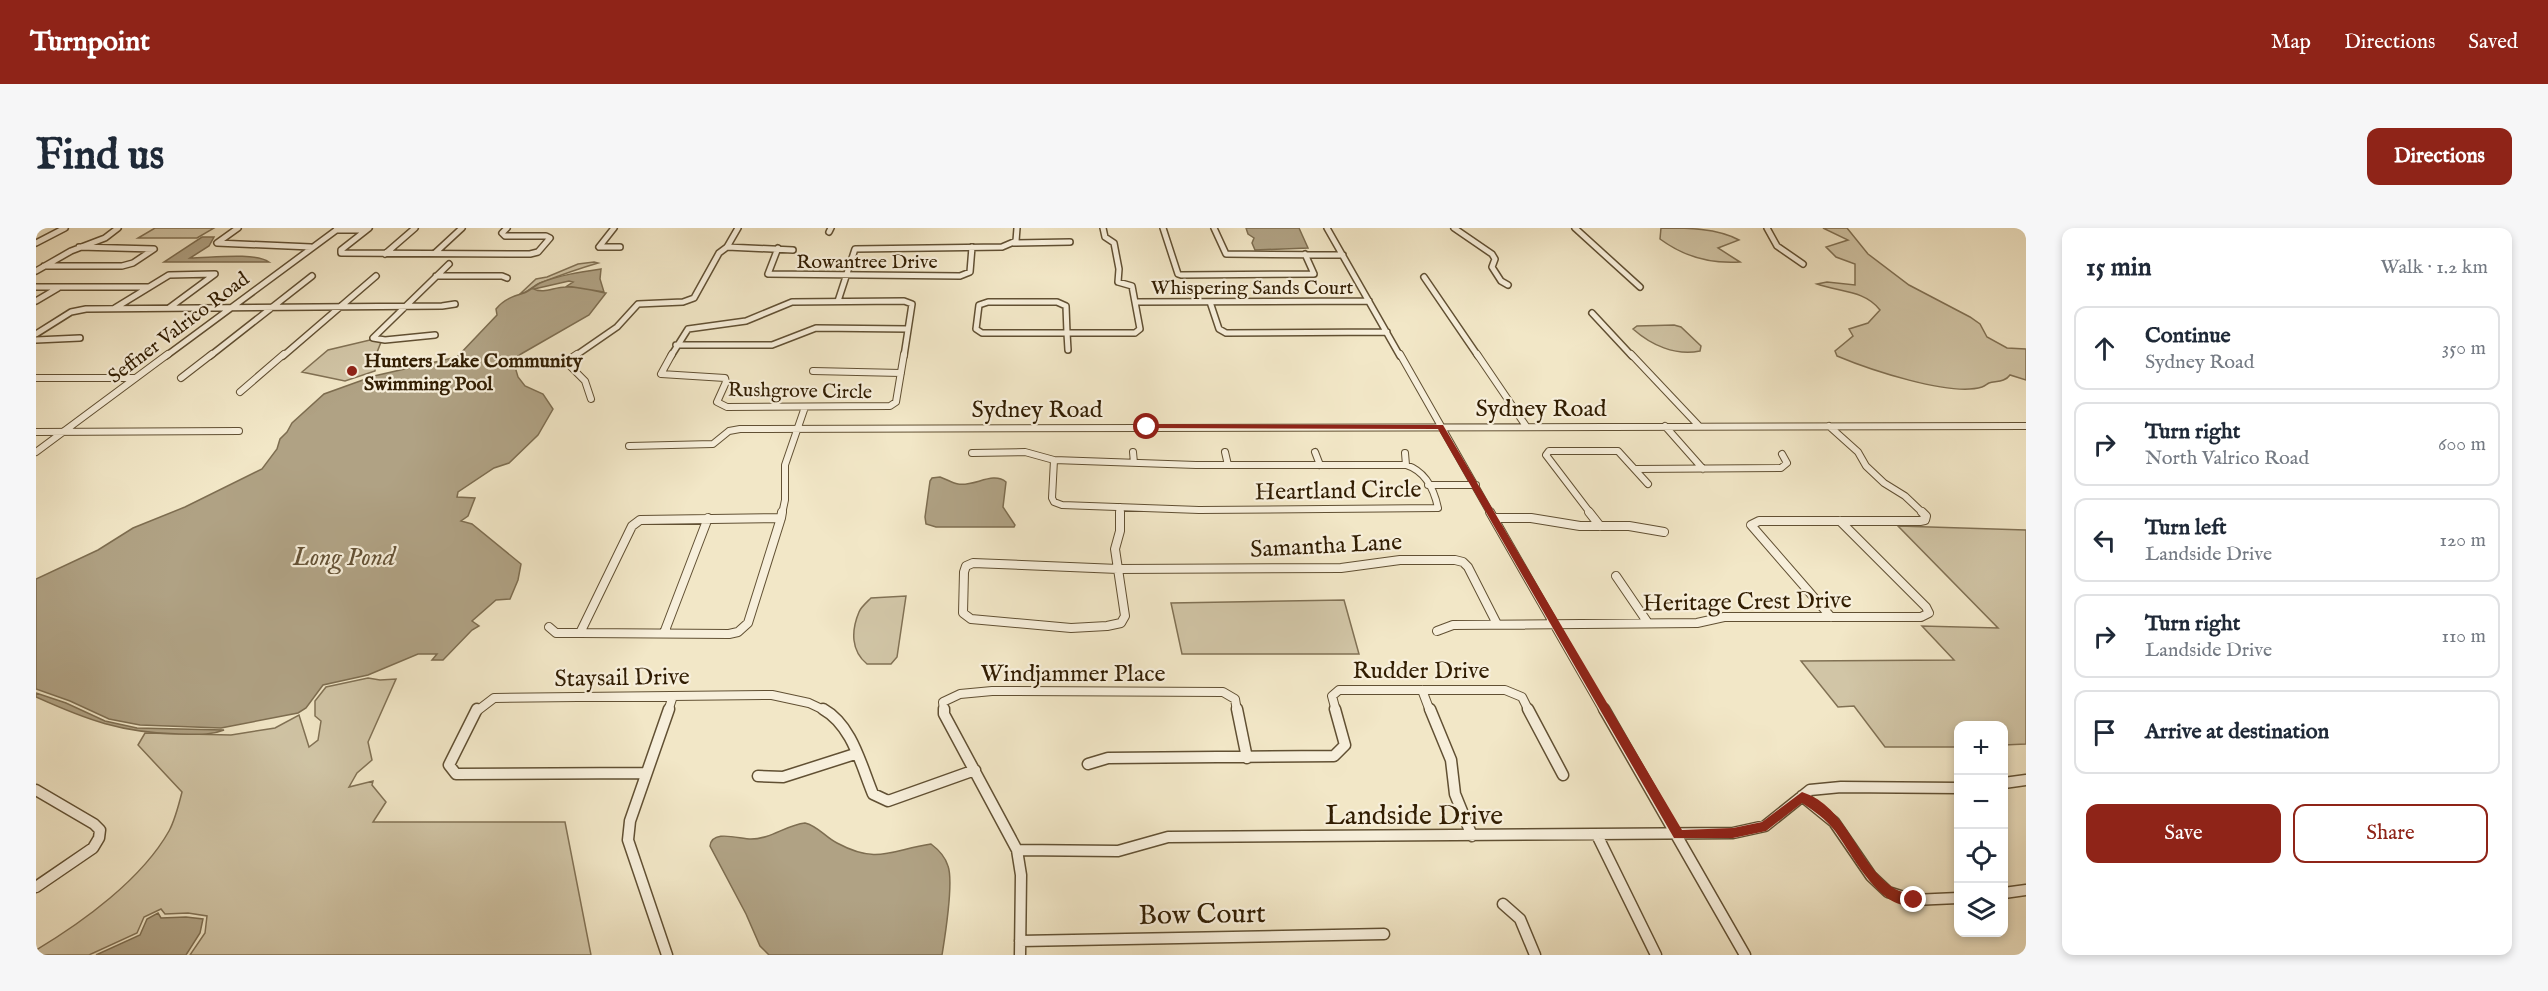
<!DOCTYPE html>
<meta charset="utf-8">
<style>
:root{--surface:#fff;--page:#f6f6f7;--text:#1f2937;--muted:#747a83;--line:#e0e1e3;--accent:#8f2418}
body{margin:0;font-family:"IM FELL English",serif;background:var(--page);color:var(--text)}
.controls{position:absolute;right:18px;bottom:18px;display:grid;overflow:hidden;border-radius:12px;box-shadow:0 3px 9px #0003}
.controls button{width:54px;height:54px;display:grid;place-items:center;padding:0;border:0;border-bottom:2px solid var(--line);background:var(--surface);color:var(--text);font:30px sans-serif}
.stop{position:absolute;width:18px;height:18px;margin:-14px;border:4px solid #8f2418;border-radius:50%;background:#fff}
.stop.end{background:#8f2418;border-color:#fff;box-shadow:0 2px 6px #0008}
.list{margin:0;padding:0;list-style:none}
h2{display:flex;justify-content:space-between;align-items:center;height:78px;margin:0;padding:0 24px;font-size:26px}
h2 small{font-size:20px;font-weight:400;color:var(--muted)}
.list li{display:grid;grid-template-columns:39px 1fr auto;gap:18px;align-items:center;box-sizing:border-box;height:84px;margin:0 12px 12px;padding:0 12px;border:2px solid var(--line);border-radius:12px}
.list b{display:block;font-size:22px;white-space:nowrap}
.list p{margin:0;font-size:20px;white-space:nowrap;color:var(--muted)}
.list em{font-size:20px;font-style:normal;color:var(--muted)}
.actions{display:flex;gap:12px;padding:18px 24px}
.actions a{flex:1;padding:14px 0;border:2px solid var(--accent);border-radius:12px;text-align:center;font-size:21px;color:var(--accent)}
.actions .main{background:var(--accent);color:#fff}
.icon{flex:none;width:33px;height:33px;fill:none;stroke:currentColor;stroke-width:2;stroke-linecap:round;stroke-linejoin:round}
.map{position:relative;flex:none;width:1990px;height:727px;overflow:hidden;border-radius:12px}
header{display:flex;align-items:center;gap:36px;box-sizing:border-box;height:84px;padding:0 30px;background:var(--accent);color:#fff}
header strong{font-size:28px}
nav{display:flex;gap:33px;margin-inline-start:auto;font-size:21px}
.intro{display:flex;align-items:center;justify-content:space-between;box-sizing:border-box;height:144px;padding:0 36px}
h1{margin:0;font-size:42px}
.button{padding:15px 27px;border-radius:12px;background:var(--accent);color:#fff;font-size:21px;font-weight:700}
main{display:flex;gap:36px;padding:0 36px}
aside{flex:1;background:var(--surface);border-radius:12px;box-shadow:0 3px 9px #0003}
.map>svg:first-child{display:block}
</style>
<header>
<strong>Turnpoint</strong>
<nav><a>Map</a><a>Directions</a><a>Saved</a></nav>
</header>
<div class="intro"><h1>Find us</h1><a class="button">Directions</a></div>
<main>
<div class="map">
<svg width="1990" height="727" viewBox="0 0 1990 727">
<rect width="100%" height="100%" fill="#f2e7c7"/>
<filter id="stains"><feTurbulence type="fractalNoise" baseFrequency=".00333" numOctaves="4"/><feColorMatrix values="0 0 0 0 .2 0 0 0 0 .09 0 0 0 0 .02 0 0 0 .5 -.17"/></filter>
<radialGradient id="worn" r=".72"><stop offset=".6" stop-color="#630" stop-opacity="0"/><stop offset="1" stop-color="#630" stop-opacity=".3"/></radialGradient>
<!-- green -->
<path fill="#d1c5a6" stroke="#817154" stroke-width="1.5" d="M 119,0 L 178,0 L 161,10 L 102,10 Z
M 1625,0 C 1651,0 1681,0 1703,12 L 1682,20 L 1704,34 C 1675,36 1647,28 1624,11 Z
M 1787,0 L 1811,0 L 1832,26 L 1873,57 L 1934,89 L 1944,96 L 1951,109 L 1971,120 L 1990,121 L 1990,152 L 1974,147 C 1969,154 1961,153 1953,155 C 1951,156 1949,158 1946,159 C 1914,169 1832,141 1801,128 L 1799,123 L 1817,108 L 1813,101 L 1832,95 L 1844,82 C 1829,62 1803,64 1781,56 L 1791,54 L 1819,57 L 1819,36 L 1800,29 L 1790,19 L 1812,12 Z
M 558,34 L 562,35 C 545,40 522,48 504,55 C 496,58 492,65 484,66 L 500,51 L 511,49 L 542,36 Z
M 1638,97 L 1645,99 L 1665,118 L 1664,123 C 1639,128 1615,117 1597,101 L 1601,98 Z
M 334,112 L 345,114 L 340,127 L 339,143 L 309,153 L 266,144 L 292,122 Z
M 1862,298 L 1990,302 L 1990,516 L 1968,517 L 1968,497 L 1922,497 L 1922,519 L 1849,519 L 1818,478 L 1802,479 L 1765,433 L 1918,432 L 1886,398 L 1962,400 Z
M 870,368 L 861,429 L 855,436 L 831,436 C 815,423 815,403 823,384 C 825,379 831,374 835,370 Z
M 1308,372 L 1323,426 L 1146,426 L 1135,375 Z
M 332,450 L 344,452 L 360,451 L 332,514 L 336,532 L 321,545 L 313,559 L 337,553 L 336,557 L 350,574 L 337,594 L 529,594 L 555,727 L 154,727 L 169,705 L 171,688 L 152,685 L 129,686 L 125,681 L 108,689 L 101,705 L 53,727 L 0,727 L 0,722 C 47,694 106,651 133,603 C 139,592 143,576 146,564 L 102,517 L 109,505 L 195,507 L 239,500 L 263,487 L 273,519 L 282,512 L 285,493 L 279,488 L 279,473 L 290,459 Z"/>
<!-- water -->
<path fill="#b0a284" stroke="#7d6d50" stroke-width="1.5" d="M 1210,0 L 1263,0 L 1272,20 L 1219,22 L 1216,15 L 1218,10 L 1212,6 Z
M 166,9 L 178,9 L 173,18 L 154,30 C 174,30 218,24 233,34 L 128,34 Z
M 565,41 L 564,51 L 568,64 L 531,58 L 537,54 L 533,53 L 498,61 C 508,66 518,59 530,59 C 543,58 558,63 570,65 L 553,87 L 485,126 L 477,132 L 482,149 L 489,158 L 507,166 L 517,181 L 502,207 L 473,235 L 458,240 L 422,264 L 421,269 L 439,270 L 432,288 L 425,293 L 436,296 L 485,336 L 482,352 L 474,371 L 460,372 L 436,393 L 443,398 L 436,402 L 407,432 L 396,432 L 401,426 L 382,426 L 332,447 L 287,457 L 270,480 L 262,485 L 185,500 L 104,497 L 73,491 L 34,473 L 0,461 L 0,351 L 62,322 L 97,300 L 149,279 L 226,241 L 241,221 L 244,211 L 251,204 L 256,195 L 288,166 L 338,148 L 421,129 L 461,87 L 460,81 C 468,71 478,68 488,65 C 494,63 498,58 504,55 C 524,47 544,44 565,41 Z
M 904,249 C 910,251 916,255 922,256 C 938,259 957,243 970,254 L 967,279 L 979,297 L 978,299 L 900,299 L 890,296 L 889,289 L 894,253 L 896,250 Z
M 0,465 L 30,475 L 69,493 L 101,500 L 188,502 C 173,508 159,506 143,506 C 86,505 51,492 0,469 Z
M 769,595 C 782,598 789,609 801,615 C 842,637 855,622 895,616 C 903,622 909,628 912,638 C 918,655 909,708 906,727 L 733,727 L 724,718 L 710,686 L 674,618 C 676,601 703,611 715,611 C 735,611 750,597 769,595 Z
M 122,685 L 125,690 L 150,689 L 167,691 L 164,705 L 150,727 L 60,727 L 104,707 L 111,691 Z"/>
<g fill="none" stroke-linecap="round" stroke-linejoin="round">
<defs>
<path id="minor-far3" d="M 202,0 L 181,15 L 275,19
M 333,0 L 305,22 L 305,25 L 494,26 L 502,24 L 514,10 L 510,8 L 469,8 L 466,5 L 471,0
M 578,0 L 563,19 L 584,19
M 1127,0 L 1142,46 L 1145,47 L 1278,46 L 1269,26
M 1178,0 L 1190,26 L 1307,27
M 1291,0 L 1364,128
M 1418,0 L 1456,26 L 1459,31 L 1456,39 L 1465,53 L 1472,57
M 1539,0 L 1604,59
M 1731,0 L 1741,18 L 1767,36
M 300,2 L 330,2
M 793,4 L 795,0
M 0,15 L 29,0
M 977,15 L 1034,14
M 691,19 L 757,22
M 742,20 L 732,46 L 924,48 L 934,44 L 936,19
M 399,25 L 426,0
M 349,26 L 379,0
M 8,38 L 86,38 L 97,35 L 118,21 L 43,19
M 0,43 L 35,23 L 69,10 L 82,0
M 400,48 L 466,48 L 471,50
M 1388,49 L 1442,128
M 0,59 L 112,59
M 0,73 L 22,60
M 802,73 L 819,21 L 966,19 L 980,13 L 981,0
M 952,74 L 1021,74 L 1030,78 L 1031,105 L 946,105 L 940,101 L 943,77 Z
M 1099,74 L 1333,73
M 1174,74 L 1183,101 L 1190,105 L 1351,104
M 79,80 L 133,47 L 179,46 L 133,80
M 1556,85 L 1596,128
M 0,106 L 35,84 L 50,81 L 406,78 L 419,76
M 399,107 L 349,112 L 337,110 L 413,36
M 0,112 L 44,110
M 640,117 L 736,117 L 780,100 L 872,101
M 1032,122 L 1031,105 L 1099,105 L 1104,101 L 1096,58 L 1082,54 L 1083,41 L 1078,15 L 1069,9 L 1067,0
M 130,128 L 303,0
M 174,128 L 276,48
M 247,128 L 340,48
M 539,128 L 581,99 L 602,76 L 647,74 L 658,70 L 683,25 L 691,19 L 702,0
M 635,128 L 652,101 L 710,93 L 756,74 L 868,73 L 876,76 L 868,128"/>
<path id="minor-far2" d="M 541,126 L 535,130 L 535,139 L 549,153 L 555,171
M 636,126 L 625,146 L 689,150 L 690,154 L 681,174 L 691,179 L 854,178 L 860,174 L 868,126
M 1364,126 L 1455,286
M 1441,126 L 1490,198
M 1595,126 L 1663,198
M 777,143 L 865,145
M 0,150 L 99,150
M 145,150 L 176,126
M 204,164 L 248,126
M 1629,198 L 1667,241
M 1793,198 L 1822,224 L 1830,238 L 1848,255 L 1869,268 L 1888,286
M 0,204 L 203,203
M 593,218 L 677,216 L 693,203 L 704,201 L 1990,198
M 0,224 L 132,126
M 1097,224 L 1098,235
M 1189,224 L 1192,237
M 1279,224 L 1284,237
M 936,225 L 989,224 L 1018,232
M 1369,225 L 1370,237
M 1018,232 L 1160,237 L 1370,237 C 1389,243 1398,261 1402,280 L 1163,282 L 1026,277 L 1018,274 L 1016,270 Z
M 1599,241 L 1745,240 L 1751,235 L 1746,226
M 1392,257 L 1440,257
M 1084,279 L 1084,286
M 746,286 L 749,272 L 749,237 L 769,179
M 1555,286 L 1510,227 L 1513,223 L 1582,223 L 1612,256"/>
<path id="minor-far1" d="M 1454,284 L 1568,483
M 1553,284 L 1564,298
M 745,290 L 712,395 L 702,404 L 693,406 L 544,405 L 596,298 L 604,292 Z
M 745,290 L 746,284
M 1460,290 L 1495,290 L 1544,298 L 1593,298 L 1628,304
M 937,335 L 1082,341 L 1089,388 L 1085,395 L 1071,398 L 1035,400 L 935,391 L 927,385 L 928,344 L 930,338 Z
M 1082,341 L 1305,340 L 1364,332 L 1419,332 L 1427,334 L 1432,339 L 1461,396
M 1082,341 L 1079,321 L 1084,303 L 1084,284
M 1580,348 L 1612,395
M 1795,389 L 1715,297 L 1723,293 L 1884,293 L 1889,292 L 1890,288 L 1886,284
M 513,399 L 520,405 L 544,405
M 1401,403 L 1417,397 L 1661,395 L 1688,389 L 1885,389 L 1893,385 L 1890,379 L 1804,293
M 628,405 L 672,290
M 1386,462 L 1394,483
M 441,483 L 458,470 L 736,467 L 773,475 L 790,483
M 632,483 L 637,468
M 908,483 L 907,474 L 924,466 L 956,463 L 1187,464 L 1199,471 L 1201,483
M 1300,483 L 1296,468 L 1303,462 L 1469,462 L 1486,469 L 1493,483"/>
<path id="minor" d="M 441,481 L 413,537 L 420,546 L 610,545
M 787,481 C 816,497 825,537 837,566 L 852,573 L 939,542
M 908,481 L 908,486 L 981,622 L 985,647 L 984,727
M 1201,481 L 1211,530
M 1394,481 L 1415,532 L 1419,566 L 1436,608
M 1492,481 L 1527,547
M 1568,481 L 1709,727
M 1052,536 L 1072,530 L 1298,528 L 1309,517 L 1299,481
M 722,548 L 747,549 L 819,526
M 1968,555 L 1990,552
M 0,562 L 58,596 L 64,602 L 63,610 L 57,620 L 0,659
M 1766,568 L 1798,594 L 1835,648 L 1852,664 L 1877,672 L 1922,670
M 1561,607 L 1620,727
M 981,622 L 1082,623 L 1132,609 L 1697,605 L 1729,598 L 1774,562 L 1805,559 L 1922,560
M 1968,665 L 1990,662
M 1467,676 L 1484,691 L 1499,727
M 984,713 L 1348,706
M 631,727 L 592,612 L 594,593 L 633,481"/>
</defs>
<!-- minor-far3 casing -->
<use href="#minor-far3" stroke="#615033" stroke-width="8"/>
<!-- minor-far2 casing -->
<use href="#minor-far2" stroke="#615033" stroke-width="8"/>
<!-- minor-far1 casing -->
<use href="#minor-far1" stroke="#615033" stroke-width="10"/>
<!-- minor casing -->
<use href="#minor" stroke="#615033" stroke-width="13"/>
<!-- minor-far3 -->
<use href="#minor-far3" stroke="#f7efdb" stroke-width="5"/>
<!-- minor-far2 -->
<use href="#minor-far2" stroke="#f7efdb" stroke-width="6"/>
<!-- minor-far1 -->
<use href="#minor-far1" stroke="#f7efdb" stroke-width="8"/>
<!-- minor -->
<use href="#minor" stroke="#f7efdb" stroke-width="10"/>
</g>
<!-- route -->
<path fill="#8f2418" d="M 1111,196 L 1407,197 L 1646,602 L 1697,600 L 1726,594 L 1766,564 C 1812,579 1820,634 1856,659 C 1864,665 1874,665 1883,668 L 1884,672 L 1883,676 C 1846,689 1816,625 1799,603 C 1790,591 1778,583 1766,575 L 1730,603 L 1697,610 L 1638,610 L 1402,201 L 1108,200 L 1108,197 Z"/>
<!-- markers -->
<circle fill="#8f2418" stroke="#f7efdb" stroke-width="2" cx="316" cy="143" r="6"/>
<g text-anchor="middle" stroke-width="4.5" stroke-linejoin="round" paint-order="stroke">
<!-- far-street labels -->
<g font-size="20" fill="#311d02" stroke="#f7efdb">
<text x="831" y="40">Rowantree Drive</text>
<text x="1216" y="66">Whispering Sands Court</text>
<text transform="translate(142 99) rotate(-37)" y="7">Seffner Valrico Road</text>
<text transform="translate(764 162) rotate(1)" y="7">Rushgrove Circle</text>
</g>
<!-- far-poi labels -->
<g font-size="20" font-weight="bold" fill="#311d02" stroke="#f7efdb" text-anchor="start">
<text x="328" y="139">Hunters Lake Community<tspan x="328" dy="23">Swimming Pool</tspan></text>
</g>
<!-- street labels -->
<g font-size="24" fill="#311d02" stroke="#f7efdb">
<text x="1505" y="188">Sydney Road</text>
<text x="1001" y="189">Sydney Road</text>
<text transform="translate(1302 262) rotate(-1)" y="8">Heartland Circle</text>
<text transform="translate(1290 317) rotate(-3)" y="8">Samantha Lane</text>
<text transform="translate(1711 373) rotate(-1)" y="8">Heritage Crest Drive</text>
<text x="1385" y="450">Rudder Drive</text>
<text x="1037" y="453">Windjammer Place</text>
<text transform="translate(586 449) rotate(-1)" y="8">Staysail Drive</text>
</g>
<!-- water labels -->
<g font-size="26" font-style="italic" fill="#645236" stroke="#f7efdb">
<text x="308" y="337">Long Pond</text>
</g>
<!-- near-street labels -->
<g font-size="28" fill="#311d02" stroke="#f7efdb">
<text x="1378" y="596">Landside Drive</text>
<text transform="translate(1166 685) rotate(-1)" y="10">Bow Court</text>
</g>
</g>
<rect width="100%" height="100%" filter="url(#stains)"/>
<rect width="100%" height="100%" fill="url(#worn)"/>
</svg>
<div class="controls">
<button>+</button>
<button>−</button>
<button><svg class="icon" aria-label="locate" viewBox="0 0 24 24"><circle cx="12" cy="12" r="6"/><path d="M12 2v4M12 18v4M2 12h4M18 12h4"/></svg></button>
<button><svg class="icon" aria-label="layers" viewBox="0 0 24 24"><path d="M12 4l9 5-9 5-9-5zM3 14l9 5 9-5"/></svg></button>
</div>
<div class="stop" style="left:1111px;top:199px"></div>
<div class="stop end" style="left:1878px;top:672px"></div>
</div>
<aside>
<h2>15 min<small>Walk · 1.2 km</small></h2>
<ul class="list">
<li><svg class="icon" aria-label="ahead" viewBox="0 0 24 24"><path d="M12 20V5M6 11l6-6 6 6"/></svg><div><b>Continue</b><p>Sydney Road</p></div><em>350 m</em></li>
<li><svg class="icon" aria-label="right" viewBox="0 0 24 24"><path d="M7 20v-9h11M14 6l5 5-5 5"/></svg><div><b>Turn right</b><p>North Valrico Road</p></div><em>600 m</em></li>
<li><svg class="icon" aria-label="left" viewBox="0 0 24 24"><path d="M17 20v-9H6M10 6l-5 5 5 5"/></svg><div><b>Turn left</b><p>Landside Drive</p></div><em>120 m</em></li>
<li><svg class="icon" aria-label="right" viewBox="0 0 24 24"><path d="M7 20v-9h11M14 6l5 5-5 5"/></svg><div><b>Turn right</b><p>Landside Drive</p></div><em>110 m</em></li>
<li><svg class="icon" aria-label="arrive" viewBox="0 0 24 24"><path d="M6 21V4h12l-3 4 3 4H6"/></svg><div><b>Arrive at destination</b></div></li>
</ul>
<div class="actions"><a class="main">Save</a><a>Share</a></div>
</aside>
</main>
